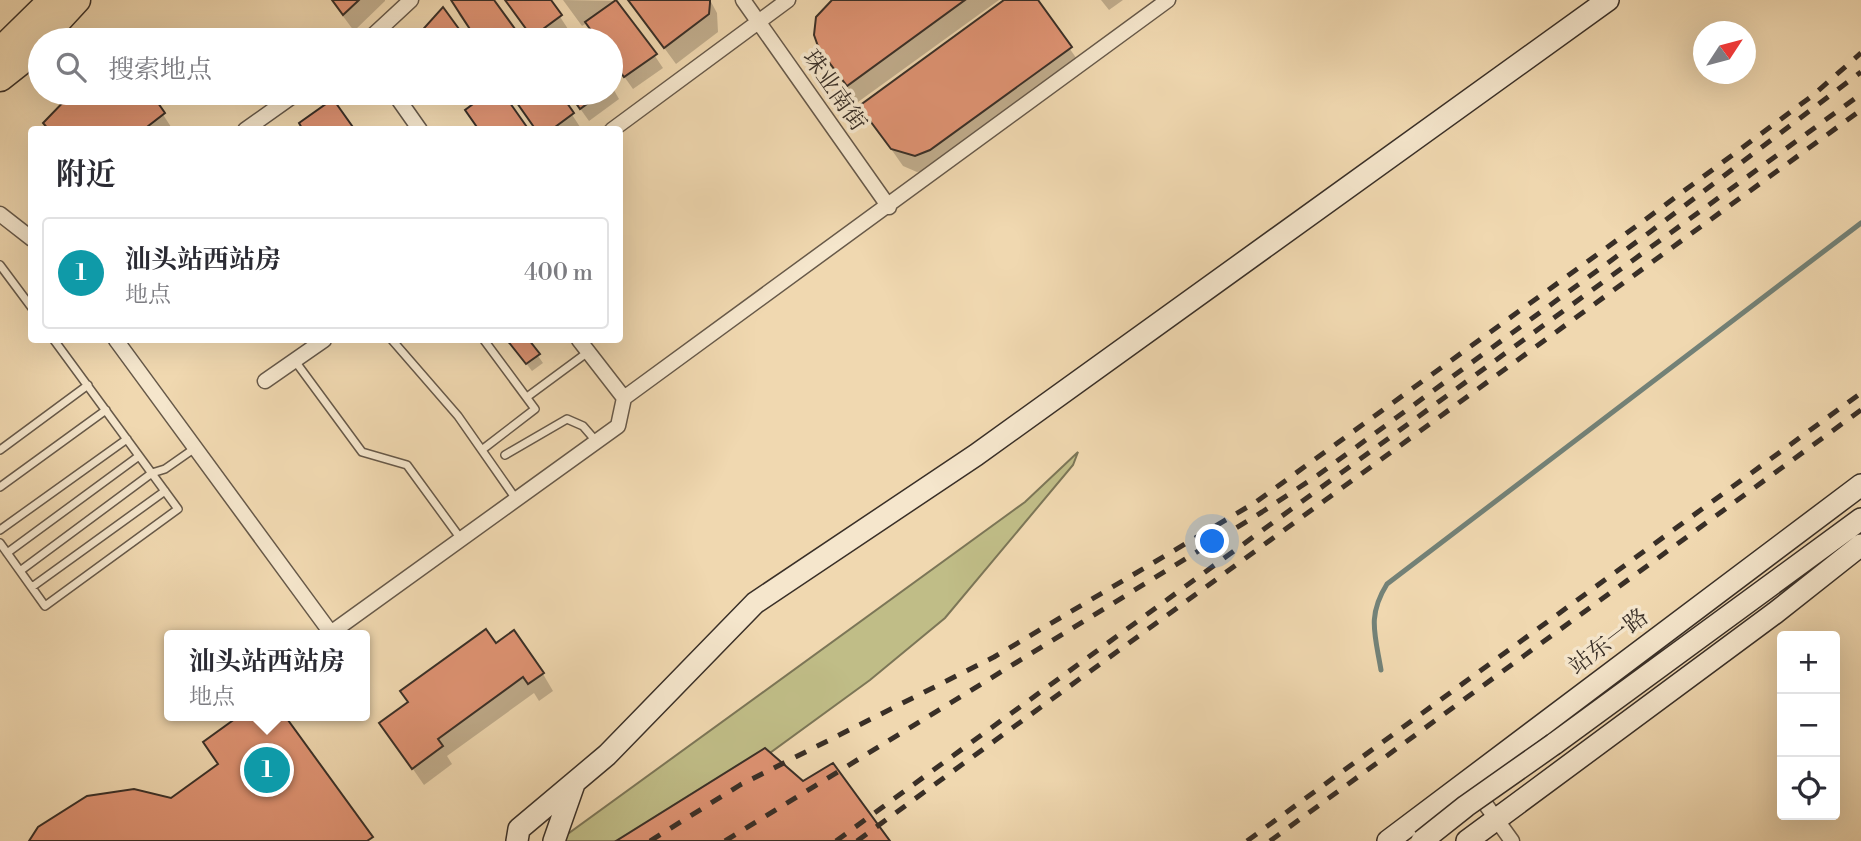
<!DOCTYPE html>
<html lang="zh">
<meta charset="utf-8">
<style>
:root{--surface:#fff;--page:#f7f7f7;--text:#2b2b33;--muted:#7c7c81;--line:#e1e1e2;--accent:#1a73e8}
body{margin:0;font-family:"Libre Bodoni","Noto Serif SC",serif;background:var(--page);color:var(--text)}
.controls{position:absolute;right:21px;bottom:21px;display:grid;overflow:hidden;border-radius:7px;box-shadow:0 7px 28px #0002}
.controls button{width:63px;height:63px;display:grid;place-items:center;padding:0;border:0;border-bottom:2px solid var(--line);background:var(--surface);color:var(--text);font:35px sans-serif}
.compass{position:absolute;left:1693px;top:21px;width:63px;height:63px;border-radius:50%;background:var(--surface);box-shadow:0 7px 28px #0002;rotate:54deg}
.you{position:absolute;left:1213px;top:542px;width:24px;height:24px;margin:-18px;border:5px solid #fff;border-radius:50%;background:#1a73e8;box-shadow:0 0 0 10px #1a73e833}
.badge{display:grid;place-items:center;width:46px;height:46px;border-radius:50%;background:var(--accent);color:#fff;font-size:23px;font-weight:700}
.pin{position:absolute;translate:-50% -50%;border:4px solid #fff;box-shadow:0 2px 7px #0006}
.popup{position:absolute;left:164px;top:630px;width:206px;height:91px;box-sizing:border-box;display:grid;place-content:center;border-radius:7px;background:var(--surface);filter:drop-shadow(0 2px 5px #0005);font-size:23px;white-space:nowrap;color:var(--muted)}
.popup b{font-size:26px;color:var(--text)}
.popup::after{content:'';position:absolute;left:50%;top:100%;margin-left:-14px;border:14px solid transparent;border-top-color:var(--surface)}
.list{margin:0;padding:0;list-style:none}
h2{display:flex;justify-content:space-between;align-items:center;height:91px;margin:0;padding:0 28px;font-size:30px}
h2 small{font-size:23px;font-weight:400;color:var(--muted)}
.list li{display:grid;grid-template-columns:46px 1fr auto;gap:21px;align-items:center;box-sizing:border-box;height:112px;margin:0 14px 14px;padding:0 14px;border:2px solid var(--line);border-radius:7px}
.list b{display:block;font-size:26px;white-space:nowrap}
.list p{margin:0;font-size:23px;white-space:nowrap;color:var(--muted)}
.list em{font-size:23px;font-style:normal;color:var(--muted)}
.icon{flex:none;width:38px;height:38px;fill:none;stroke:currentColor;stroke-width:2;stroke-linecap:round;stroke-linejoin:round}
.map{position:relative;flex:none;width:1861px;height:841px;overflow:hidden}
.search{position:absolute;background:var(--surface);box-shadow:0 7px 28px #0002;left:28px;top:28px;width:595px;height:77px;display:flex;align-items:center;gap:18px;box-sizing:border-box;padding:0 24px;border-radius:38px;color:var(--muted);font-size:26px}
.panel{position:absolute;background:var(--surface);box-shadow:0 7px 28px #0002;left:28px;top:126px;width:595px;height:217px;border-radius:7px}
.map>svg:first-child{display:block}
</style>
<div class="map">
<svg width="1861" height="841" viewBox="0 0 1861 841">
<rect width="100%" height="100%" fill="#f0d8b0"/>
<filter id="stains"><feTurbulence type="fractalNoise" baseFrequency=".00286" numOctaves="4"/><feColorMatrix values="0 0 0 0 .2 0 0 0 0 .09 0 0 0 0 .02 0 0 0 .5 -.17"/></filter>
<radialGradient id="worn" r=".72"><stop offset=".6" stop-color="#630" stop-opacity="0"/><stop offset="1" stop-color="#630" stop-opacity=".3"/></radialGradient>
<!-- green -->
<path fill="#c0bd87" stroke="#7c7657" stroke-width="2" d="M 1078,452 L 1073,465 L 945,618 L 870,680 L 649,841 L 558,841 L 1025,502 Z"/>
<!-- shadow -->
<path fill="#0003" d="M 331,0 L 385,0 L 385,1 L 354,31 Z
M 453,0 L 492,0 L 521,40 L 477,40 L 459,15 Z
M 505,0 L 549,0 L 568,29 L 553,40 L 534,40 Z
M 563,0 L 618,1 L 663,68 L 633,89 L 611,58 L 611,40 L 598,40 L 587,23 L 582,26 Z
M 629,0 L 710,0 L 717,13 L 718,32 L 676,64 Z
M 835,0 L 999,0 L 858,102 L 828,60 Z
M 1007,0 L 1036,0 L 1081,65 L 940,167 L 917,172 L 903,166 L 861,106 Z
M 1101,0 L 1123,0 L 1109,10 Z
M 573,32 L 579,40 L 562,40 Z
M 611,85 L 619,99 L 589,121 L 569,93 L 611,93 Z
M 75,93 L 149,93 L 173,130 L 49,130 L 46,124 Z
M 458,93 L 481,93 L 467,104 Z
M 510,93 L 558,93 L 580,127 L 536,130 Z
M 508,340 L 527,340 L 543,363 L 532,371 Z
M 496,646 L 543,674 L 553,691 L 539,701 L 534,693 L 447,756 L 452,764 L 424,785 L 381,723 L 409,703 L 402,692 Z"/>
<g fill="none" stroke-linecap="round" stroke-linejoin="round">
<!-- stream -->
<path stroke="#738278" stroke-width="5" d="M 1381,670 C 1375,634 1367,616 1387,584 L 1861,223"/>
</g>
<!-- building -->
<path fill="#df9373" stroke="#392f27" stroke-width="2" d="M 332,0 L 359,0 L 343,15 Z
M 451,0 L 494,0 L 523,40 L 477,40 Z
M 505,0 L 551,0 L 562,15 L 532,37 Z
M 616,0 L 657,54 L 624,77 L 611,59 L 611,40 L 598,40 L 585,22 Z
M 628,0 L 710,0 L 710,3 L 709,14 L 664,48 Z
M 832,0 L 965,0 L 847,86 L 819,49 L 814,35 L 816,17 Z
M 1004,0 L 1038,0 L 1072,47 L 930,150 L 915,156 L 891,149 L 859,106 Z
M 443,7 L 467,40 L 420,40 L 417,36 Z
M 72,93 L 151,93 L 165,113 L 143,130 L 49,130 L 43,123 Z
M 488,93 L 503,93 L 529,130 L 479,130 L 465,110 Z
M 510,93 L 560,93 L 574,113 L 551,130 L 536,130 Z
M 569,93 L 602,93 L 580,109 Z
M 333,99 L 355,130 L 303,130 L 299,123 Z
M 507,340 L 529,340 L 540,354 L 526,364 Z
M 486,629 L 496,643 L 514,630 L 544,673 L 528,684 L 523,677 L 438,739 L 443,746 L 412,769 L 379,723 L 408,702 L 400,691 Z
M 239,716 L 285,716 L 373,837 L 367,841 L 29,841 L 38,827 L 87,796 L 134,789 L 171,798 L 218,764 L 203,742 Z
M 765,748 L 803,781 L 833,763 L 890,841 L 616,841 Z"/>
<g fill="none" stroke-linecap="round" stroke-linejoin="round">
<defs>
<path id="lane" d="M 0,265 L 32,308
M 392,340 L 458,416 L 516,499
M 295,361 L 362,452 L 407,465 L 461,539
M 527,397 L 588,352
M 483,449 L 535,409 L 484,340
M 0,450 L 88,385
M 505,455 L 567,419 L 583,426 L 596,441
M 0,487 L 106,410
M 0,530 L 127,439
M 0,543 L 45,606 L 178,509 L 54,340
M 7,553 L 139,456
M 20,571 L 152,473 L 165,469 L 195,448
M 32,587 L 165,491"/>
<path id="street" d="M 743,0 L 889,207
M 368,40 L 411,0
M 394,93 L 420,130
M 245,130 L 297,93
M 612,130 L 788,0
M 0,214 L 32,239
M 116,340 L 331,633
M 579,340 L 624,398
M 265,381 L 324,340
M 328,635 L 618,426 L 624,398 L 1168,0
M 1476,791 L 1512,841"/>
<path id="secondary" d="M 1554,744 L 1861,519
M 517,841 L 519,829 L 607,755 L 755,603 L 976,455 L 1608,0
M 554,841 L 574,784
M 1388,841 L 1861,485
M 1467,841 L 1775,613 L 1861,545"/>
<path id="highway" d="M 0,51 L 52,0
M 0,78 L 19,63 L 77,0"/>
</defs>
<!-- lane casing -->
<use href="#lane" stroke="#675949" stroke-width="10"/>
<!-- street casing -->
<use href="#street" stroke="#675949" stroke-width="17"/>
<!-- secondary casing -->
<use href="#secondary" stroke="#392f27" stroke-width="24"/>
<!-- highway casing -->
<use href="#highway" stroke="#392f27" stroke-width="29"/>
<!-- lane -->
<use href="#lane" stroke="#f5e6cc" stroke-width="7"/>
<!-- street -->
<use href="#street" stroke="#f5e6cc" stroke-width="14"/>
<!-- secondary -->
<use href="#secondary" stroke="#f5e6cc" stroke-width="21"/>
<!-- highway -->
<use href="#highway" stroke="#f0d8b0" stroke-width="26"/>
<!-- rail -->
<path stroke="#392f27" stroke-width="5" stroke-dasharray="12 12" stroke-linecap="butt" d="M 650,841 L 740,785 L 994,657 L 1256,502 L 1642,222 L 1812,96 L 1861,53
M 725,841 L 1262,512 L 1318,475 L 1650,232 L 1861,72
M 836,841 L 1861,94
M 857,841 L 1861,110
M 1247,841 L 1861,393
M 1270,841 L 1861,410"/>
<defs>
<path id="secondary-bridge" d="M 1422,841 L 1466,806 L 1554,744"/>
</defs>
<!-- secondary-bridge casing -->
<use href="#secondary-bridge" stroke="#392f27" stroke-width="24" stroke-linecap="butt"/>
<!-- secondary-bridge -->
<use href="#secondary-bridge" stroke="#f5e6cc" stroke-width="21"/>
</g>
<g text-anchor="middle" stroke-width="7" stroke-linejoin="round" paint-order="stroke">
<!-- street labels -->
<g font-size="23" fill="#392f27" stroke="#f5e6cc">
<text transform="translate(835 90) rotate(55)" y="8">珠业南街</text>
<text transform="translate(1608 641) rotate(-37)" y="8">站东一路</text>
</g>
</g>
<rect width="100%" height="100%" filter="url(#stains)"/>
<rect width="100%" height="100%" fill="url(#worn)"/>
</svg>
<div class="controls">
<button>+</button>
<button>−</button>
<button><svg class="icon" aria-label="locate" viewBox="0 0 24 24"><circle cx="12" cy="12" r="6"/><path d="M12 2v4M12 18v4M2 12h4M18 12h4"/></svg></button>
</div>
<svg class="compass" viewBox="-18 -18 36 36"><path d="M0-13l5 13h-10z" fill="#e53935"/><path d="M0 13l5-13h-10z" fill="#7c7c81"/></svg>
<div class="you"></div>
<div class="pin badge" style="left:267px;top:770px;background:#0f9aa8">1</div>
<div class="popup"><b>汕头站西站房</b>地点</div>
<div class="search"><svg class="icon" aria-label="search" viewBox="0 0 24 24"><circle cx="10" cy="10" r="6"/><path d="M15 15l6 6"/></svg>搜索地点</div>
<section class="panel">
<h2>附近<small></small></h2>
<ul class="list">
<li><span class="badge" style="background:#0f9aa8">1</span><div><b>汕头站西站房</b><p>地点</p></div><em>400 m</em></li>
</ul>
</section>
</div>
